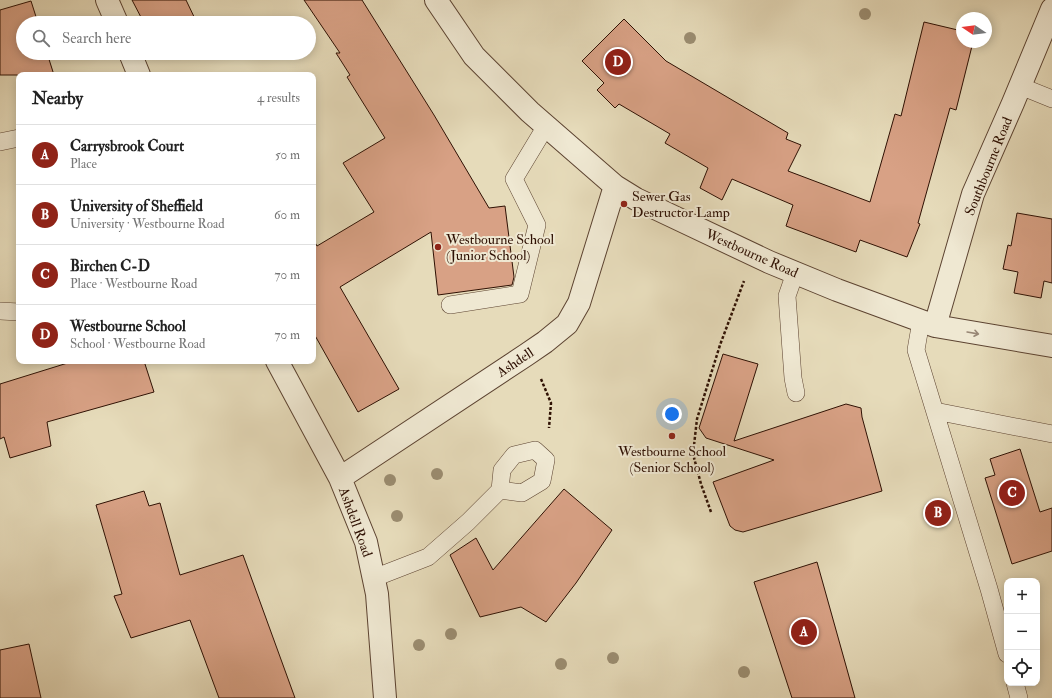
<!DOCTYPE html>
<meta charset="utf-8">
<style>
:root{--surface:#fff;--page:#f2f2f2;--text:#222;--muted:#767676;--line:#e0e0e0;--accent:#8f2418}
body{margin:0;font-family:"IM FELL Double Pica",serif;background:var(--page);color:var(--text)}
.controls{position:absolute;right:12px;bottom:12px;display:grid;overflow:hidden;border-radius:8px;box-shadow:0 2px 10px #0003}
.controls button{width:36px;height:36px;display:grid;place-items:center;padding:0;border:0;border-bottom:1px solid var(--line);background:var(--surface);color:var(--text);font:20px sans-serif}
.compass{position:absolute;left:956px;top:12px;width:36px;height:36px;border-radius:50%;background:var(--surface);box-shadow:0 2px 10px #0003;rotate:283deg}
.you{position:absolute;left:672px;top:414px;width:14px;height:14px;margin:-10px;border:3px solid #fff;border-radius:50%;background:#1a73e8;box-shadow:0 0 0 6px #1a73e833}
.badge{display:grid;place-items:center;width:26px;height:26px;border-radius:50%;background:var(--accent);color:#fff;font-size:13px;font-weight:700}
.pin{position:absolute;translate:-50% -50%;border:2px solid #fff;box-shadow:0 1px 4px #0006}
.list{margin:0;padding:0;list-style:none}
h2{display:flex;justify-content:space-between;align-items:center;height:52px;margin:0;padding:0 16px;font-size:17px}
h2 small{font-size:13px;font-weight:400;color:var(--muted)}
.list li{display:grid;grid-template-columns:26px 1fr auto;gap:12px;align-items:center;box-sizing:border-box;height:60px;padding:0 16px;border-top:1px solid var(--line)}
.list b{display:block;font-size:15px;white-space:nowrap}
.list p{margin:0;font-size:13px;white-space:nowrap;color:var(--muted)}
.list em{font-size:13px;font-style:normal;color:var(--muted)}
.icon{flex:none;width:22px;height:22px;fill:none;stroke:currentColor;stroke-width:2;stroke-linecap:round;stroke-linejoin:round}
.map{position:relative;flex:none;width:1052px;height:698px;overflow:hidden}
.search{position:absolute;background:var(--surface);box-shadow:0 2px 10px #0003;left:16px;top:16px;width:300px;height:44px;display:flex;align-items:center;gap:10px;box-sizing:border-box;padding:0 14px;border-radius:22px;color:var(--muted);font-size:15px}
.panel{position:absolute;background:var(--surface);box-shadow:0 2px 10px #0003;left:16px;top:72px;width:300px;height:292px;border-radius:8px}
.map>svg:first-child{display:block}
</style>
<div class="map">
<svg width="1052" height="698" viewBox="0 0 1052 698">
<rect width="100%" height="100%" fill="#e6dbba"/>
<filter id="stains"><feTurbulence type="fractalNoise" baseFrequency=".005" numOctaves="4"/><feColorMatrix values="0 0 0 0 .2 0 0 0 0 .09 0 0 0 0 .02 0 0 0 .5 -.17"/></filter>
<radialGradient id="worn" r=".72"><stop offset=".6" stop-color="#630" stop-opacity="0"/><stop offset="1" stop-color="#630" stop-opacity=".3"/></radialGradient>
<!-- building -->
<path fill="#d8a185" stroke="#2e1003" d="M 132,0 L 186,0 L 197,23 L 144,23 Z
M 304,0 L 362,0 L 434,115 L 489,208 L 505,206 L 514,277 L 512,285 L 438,295 L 431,232 L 340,287 L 399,389 L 358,412 L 313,332 L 313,239 L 317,246 L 374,212 L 343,163 L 385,138 L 347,77 L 350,75 L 336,53 L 340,53 Z
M 31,1 L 38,23 L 23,23 L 23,53 L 47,53 L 54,75 L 0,75 L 0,10 Z
M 624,19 L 666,61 L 788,133 L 786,139 L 801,145 L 788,171 L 870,202 L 895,114 L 901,116 L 924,22 L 962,31 L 962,42 L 973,42 L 956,110 L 950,108 L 918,223 L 920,224 L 907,257 L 860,240 L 856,252 L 786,226 L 793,205 L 732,179 L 722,200 L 700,188 L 708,168 L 665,143 L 670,134 L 619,104 L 615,108 L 597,90 L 604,83 L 582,61 Z
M 1017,213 L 1052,219 L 1052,283 L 1044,281 L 1041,298 L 1014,293 L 1018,272 L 1003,269 L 1008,245 L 1011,246 Z
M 723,354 L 758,364 L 734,441 L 846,404 L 861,408 L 862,417 L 882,491 L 743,532 L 735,530 L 730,526 L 713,482 L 774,460 L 706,438 L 699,428 Z
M 74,361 L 144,361 L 154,392 L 47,422 L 51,446 L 10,458 L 4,437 L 0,439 L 0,384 Z
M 1020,449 L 1040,512 L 1052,508 L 1052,551 L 1012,564 L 985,478 L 995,475 L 990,459 Z
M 564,489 L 612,530 L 576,583 L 546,622 L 521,607 L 480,617 L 450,555 L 476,538 L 493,570 Z
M 144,491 L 149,506 L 160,503 L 180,575 L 243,555 L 295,698 L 219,698 L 190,620 L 131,638 L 114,596 L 122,594 L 96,505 Z
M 817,562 L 855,698 L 792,698 L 754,582 Z
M 29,644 L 41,698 L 0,698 L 0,650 Z"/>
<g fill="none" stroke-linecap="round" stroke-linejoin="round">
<defs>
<path id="service" d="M 1020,86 L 1052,99
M 0,142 L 19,138
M 795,273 L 787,296 L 793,378 L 796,393
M 450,305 L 520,294 L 537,225 L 514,179 L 546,126
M 0,311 L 19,312
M 921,321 L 916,350 L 989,589 L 1007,654
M 935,411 L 1052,434
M 374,578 L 428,557 L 468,522 L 500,490 L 522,493 L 542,481 L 546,460 L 535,450 L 514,455 L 502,470 L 500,490
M 1015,683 L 1019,698"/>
<path id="minor" d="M 107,0 L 117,23
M 436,0 L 474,56 L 530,112 L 615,186 L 636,199 L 769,262 L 837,290 L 935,326 L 1052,346
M 130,53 L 139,75
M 935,326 L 973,194 L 1013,103 L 1052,9
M 277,361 L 340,478 L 366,542 L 377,594 L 385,698
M 340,478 L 526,355 L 545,342 L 567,324 L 579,303 L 615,186"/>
</defs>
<!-- service casing -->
<use href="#service" stroke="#5c4331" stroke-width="18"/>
<!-- minor casing -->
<use href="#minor" stroke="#5c4331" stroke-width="24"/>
<!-- path -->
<path stroke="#2e1003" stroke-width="2.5" stroke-dasharray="3 2" stroke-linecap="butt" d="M 541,379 L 551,403 L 549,428
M 711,512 L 701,484 L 693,454 L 697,419 L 720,345 L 744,281"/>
<!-- service -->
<use href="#service" stroke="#efe8d2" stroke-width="17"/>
<!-- minor -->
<use href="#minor" stroke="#efe8d2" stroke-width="22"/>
</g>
<!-- trees -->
<g fill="#9b8d71">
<circle cx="865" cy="14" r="6"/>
<circle cx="690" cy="38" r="6"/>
<circle cx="437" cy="474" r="6"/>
<circle cx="390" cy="480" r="6"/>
<circle cx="397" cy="516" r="6"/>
<circle cx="451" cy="634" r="6"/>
<circle cx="419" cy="645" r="6"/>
<circle cx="613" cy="658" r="6"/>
<circle cx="561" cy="664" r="6"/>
<circle cx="744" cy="672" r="6"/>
</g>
<!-- one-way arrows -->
<defs><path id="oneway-shaft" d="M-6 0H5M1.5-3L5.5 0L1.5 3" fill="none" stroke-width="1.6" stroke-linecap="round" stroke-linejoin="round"/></defs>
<use stroke="#988775" href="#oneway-shaft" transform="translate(973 333) rotate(10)"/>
<!-- markers -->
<g fill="#8f2418" stroke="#efe8d2" stroke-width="1.5">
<circle cx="624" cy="204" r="4"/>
<circle cx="438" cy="247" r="4"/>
<circle cx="672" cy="436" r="4"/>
</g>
<g text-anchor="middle" stroke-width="4" stroke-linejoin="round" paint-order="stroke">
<!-- street labels -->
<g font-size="14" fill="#2e1003" stroke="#efe8d2">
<text transform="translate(988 166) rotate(-68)" y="5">Southbourne Road</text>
<text transform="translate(752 253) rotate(24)" y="5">Westbourne Road</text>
<text transform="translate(515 362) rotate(-34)" y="5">Ashdell</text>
<text transform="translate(356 522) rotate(70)" y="5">Ashdell Road</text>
</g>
<!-- poi labels -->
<g font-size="14" fill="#2e1003" stroke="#efe8d2" text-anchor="start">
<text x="632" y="201">Sewer Gas<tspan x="632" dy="16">Destructor Lamp</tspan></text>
<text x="446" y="244">Westbourne School<tspan x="446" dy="16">(Junior School)</tspan></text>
<text x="672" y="456" text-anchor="middle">Westbourne School<tspan x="672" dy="16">(Senior School)</tspan></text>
</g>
</g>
<rect width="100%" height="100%" filter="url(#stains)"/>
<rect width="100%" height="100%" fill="url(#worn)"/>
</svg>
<div class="controls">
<button>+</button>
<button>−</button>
<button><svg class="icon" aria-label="locate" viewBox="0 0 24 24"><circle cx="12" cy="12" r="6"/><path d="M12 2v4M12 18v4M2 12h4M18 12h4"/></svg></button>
</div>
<svg class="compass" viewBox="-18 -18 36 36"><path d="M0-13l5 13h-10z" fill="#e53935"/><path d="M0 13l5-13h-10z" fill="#767676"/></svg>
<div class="you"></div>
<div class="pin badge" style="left:804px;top:632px">A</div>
<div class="pin badge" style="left:938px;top:513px">B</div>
<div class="pin badge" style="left:1012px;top:493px">C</div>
<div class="pin badge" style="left:618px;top:62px">D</div>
<div class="search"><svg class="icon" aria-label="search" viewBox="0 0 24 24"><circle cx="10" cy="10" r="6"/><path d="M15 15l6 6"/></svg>Search here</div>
<section class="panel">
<h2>Nearby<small>4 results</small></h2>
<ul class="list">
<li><span class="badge">A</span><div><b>Carrysbrook Court</b><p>Place</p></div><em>50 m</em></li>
<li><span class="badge">B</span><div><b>University of Sheffield</b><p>University · Westbourne Road</p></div><em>60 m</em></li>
<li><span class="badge">C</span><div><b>Birchen C-D</b><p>Place · Westbourne Road</p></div><em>70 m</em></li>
<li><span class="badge">D</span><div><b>Westbourne School</b><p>School · Westbourne Road</p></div><em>70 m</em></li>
</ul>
</section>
</div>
